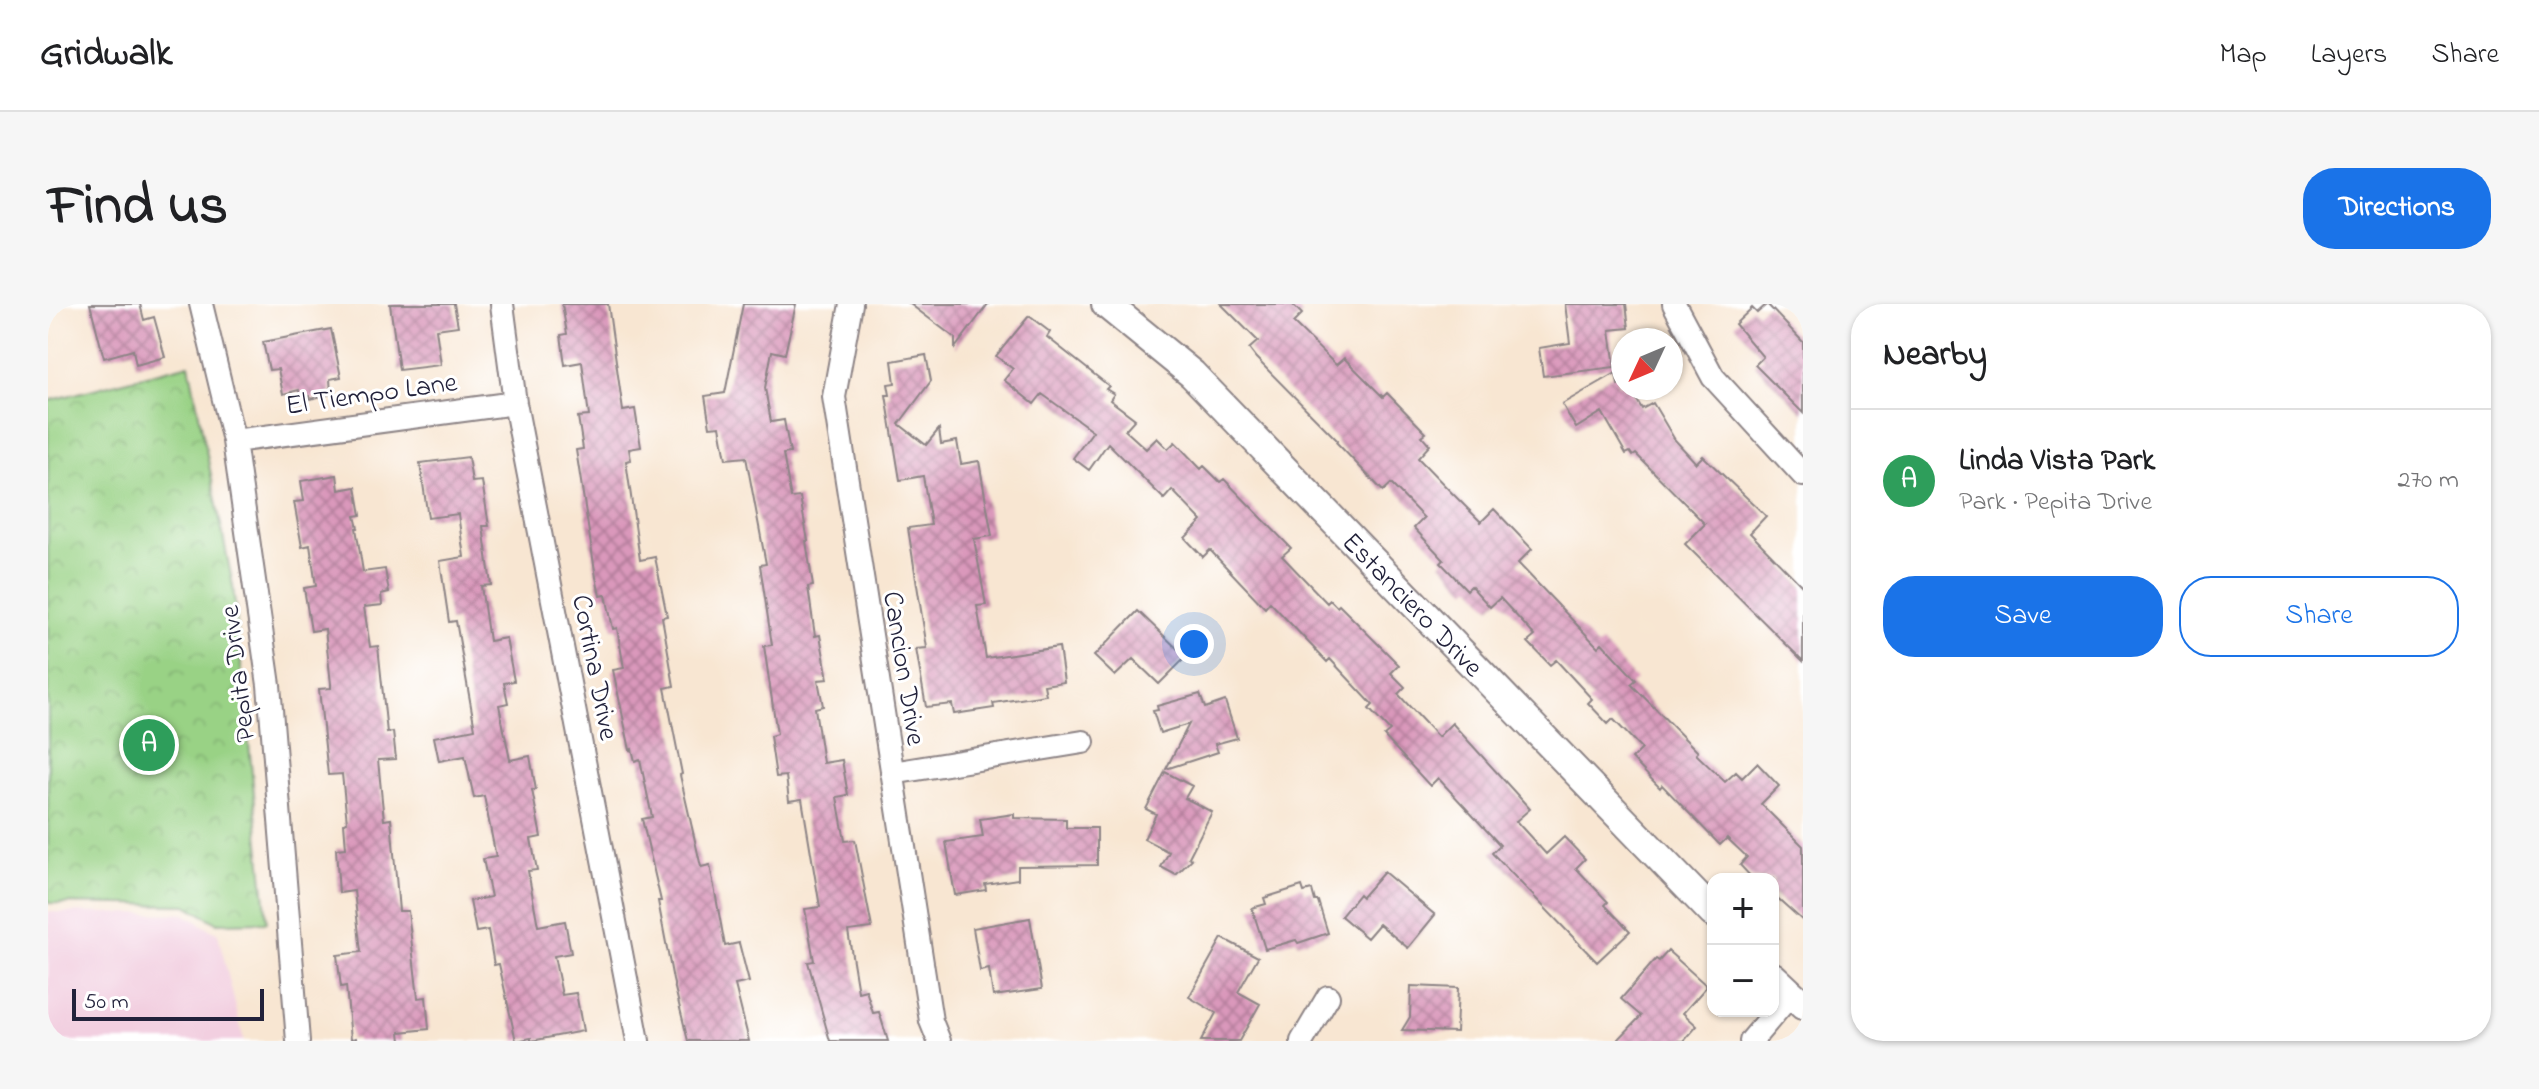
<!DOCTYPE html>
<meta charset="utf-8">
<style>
:root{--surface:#fff;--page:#f6f6f6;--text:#202124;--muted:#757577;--line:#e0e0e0;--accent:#1a73e8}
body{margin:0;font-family:"Indie Flower",sans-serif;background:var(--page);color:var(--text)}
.controls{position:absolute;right:24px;bottom:24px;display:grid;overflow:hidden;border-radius:16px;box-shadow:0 2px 6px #0004}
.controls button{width:72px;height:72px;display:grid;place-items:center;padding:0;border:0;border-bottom:2px solid var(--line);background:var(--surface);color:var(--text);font:40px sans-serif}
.compass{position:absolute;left:1563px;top:24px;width:72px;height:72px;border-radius:50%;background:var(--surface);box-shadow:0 2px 6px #0004;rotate:226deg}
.scale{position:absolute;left:24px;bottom:20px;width:192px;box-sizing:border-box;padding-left:8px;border:4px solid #22223b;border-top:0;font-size:22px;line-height:28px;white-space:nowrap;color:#22223b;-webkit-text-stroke:6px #fff;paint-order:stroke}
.you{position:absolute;left:1146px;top:340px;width:28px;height:28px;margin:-20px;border:6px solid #fff;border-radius:50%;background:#1a73e8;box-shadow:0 0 0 12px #1a73e833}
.badge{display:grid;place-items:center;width:52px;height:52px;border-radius:50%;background:var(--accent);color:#fff;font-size:26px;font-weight:700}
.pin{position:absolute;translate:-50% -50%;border:4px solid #fff;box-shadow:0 2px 8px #0006}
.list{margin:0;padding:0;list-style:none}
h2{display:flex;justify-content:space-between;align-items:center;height:104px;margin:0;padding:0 32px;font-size:34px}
h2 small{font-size:26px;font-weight:400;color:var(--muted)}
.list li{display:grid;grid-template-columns:52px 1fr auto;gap:24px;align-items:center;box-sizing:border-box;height:144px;padding:0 32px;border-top:2px solid var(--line)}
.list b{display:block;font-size:30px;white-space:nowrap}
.list p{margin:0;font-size:26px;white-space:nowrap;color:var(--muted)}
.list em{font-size:26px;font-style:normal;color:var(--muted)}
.actions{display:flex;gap:16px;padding:24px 32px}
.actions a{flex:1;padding:18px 0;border:2px solid var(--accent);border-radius:32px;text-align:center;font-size:28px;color:var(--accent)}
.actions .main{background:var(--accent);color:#fff}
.map{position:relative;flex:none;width:1755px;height:737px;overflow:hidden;border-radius:32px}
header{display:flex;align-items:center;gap:48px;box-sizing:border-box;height:112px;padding:0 40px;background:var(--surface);border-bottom:2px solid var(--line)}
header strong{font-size:38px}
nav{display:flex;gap:44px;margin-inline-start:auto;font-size:28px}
.intro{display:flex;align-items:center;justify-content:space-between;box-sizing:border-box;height:192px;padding:0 48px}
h1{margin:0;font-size:56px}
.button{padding:20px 36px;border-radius:32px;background:var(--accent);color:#fff;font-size:28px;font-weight:700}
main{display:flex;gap:48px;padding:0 48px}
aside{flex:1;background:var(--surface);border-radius:32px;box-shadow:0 2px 6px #0004}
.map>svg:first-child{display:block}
</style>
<header>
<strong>Gridwalk</strong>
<nav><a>Map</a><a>Layers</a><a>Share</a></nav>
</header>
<div class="intro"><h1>Find us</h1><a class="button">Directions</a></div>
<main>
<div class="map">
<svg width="1755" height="737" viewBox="0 0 1755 737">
<defs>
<pattern id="park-crowns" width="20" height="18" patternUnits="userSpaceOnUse" patternTransform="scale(2)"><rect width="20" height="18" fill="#99d285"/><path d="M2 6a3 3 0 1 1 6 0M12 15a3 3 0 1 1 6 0" fill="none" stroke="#84b474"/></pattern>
<pattern id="building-cross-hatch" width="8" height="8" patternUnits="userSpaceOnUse" patternTransform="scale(2)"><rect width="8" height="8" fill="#da98bb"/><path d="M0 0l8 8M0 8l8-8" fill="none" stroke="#b07c99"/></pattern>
</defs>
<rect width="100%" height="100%" fill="#fff"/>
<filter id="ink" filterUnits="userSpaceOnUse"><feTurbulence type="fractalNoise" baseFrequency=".0125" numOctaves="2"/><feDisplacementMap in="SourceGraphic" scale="16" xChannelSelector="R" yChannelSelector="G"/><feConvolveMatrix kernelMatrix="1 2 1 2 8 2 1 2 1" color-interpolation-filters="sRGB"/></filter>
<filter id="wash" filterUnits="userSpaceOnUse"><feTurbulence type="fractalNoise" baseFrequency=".006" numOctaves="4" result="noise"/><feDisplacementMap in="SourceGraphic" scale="32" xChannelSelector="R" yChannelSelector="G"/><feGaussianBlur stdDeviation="1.8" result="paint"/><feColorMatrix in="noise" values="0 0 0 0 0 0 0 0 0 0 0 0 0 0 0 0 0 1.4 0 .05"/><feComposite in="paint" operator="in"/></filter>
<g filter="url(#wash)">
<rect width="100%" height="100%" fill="#f8e6d2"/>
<!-- built -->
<path fill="#f2cfe0" d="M 0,608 L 136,610 L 170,630 L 196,737 L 0,737 Z"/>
<!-- park -->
<path fill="url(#park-crowns)" stroke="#5e7a60" stroke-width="2" d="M 141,60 L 185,282 L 219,618 L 169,619 L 138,601 L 0,599 L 0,97 Z"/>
<g id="blocks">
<!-- building -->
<path fill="url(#building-cross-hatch)" d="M 42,0 L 92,0 L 96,16 L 106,13 L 117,53 L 88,61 L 85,46 L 56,54 Z
M 342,0 L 406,0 L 410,22 L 388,25 L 393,61 L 351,66 Z
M 514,0 L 560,0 L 575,107 L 587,105 L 593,143 L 581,145 L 583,156 L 578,157 L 592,256 L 607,253 L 619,312 L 614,313 L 626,382 L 617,384 L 634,470 L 632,471 L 653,563 L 662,561 L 677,642 L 691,639 L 701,678 L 687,681 L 701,737 L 640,737 L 625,676 L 610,597 L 613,597 L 594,515 L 604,513 L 592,455 L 587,457 L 584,445 L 582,446 L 565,366 L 576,364 L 569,324 L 565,325 L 558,291 L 552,292 L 548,273 L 528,146 L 535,145 L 530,113 L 541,112 L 534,58 L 517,61 L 513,31 L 519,30 Z
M 695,0 L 748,0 L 737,50 L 724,47 L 717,84 L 723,118 L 736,116 L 742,149 L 735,150 L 743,194 L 752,193 L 760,237 L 758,237 L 765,282 L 760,283 L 767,332 L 772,331 L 780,375 L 770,376 L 775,402 L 767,404 L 775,459 L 794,456 L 800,491 L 789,493 L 797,537 L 807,536 L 824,624 L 800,627 L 810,688 L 818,686 L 825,709 L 831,708 L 840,737 L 782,737 L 760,658 L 766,657 L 757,605 L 772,603 L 754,495 L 741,497 L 738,472 L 728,473 L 722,432 L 729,430 L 716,342 L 724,341 L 712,261 L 718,260 L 698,153 L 678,155 L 672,122 L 662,123 L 657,92 L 677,89 Z
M 862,0 L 940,0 L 907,44 L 907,34 Z
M 1173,0 L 1244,0 L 1254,10 L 1245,19 L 1288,61 L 1296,54 L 1335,93 L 1339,89 L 1378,129 L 1374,132 L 1382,141 L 1370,154 L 1403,188 L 1433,218 L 1446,205 L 1484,245 L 1470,259 L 1550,343 L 1554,339 L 1588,376 L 1583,380 L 1650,448 L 1648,450 L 1677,478 L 1688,468 L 1694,474 L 1709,459 L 1731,482 L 1713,500 L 1755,542 L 1755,617 L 1725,590 L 1725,575 L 1705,575 L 1692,561 L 1699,553 L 1679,534 L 1672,541 L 1614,481 L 1612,484 L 1584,455 L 1594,445 L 1565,415 L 1560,420 L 1540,399 L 1544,395 L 1508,356 L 1502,361 L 1480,338 L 1487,332 L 1452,294 L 1442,303 L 1423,282 L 1419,286 L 1393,259 L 1396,256 L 1366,224 L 1376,214 L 1343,180 L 1335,187 L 1288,138 L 1289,136 L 1208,54 L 1201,45 L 1210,37 Z
M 1517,0 L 1578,0 L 1581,24 L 1562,26 L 1567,63 L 1495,72 L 1491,44 L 1522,39 Z
M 1719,0 L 1755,38 L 1755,109 L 1707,61 L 1715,53 L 1687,20 L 1704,4 L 1709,9 Z
M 981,12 L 1002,28 L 999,33 L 1061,82 L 1058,85 L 1066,90 L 1062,96 L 1087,115 L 1077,126 L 1098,145 L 1109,134 L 1120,145 L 1127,138 L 1153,165 L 1156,162 L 1172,178 L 1176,175 L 1243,244 L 1234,252 L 1279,299 L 1282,296 L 1289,303 L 1291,301 L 1351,361 L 1343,369 L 1357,383 L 1350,390 L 1390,433 L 1404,419 L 1482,505 L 1468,517 L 1498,550 L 1516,533 L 1537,555 L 1528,564 L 1560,598 L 1557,601 L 1582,627 L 1549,658 L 1444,549 L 1452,541 L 1390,474 L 1382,482 L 1336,432 L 1342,427 L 1321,405 L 1325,401 L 1282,355 L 1279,358 L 1222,298 L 1217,304 L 1162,246 L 1155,253 L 1137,234 L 1154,217 L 1124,186 L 1116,195 L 1060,139 L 1041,166 L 1025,154 L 1045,127 L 994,90 L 986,100 L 956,76 L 965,65 L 948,52 Z
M 283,25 L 293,73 L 282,75 L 283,90 L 262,95 L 261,92 L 252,94 L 251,86 L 235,90 L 230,65 L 221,66 L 215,38 Z
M 878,51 L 883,77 L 851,120 L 878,141 L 891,125 L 893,140 L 909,137 L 913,160 L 931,157 L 944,232 L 926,235 L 938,301 L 929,302 L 938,354 L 1011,343 L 1016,378 L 996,381 L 998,391 L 945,399 L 946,404 L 906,410 L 904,400 L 878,403 L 868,345 L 879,344 L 860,224 L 883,221 L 875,172 L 852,176 L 838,91 L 842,91 L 840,80 L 847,79 L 844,57 Z
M 1568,69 L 1570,81 L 1575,78 L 1575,84 L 1582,84 L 1594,105 L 1605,99 L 1627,136 L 1648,159 L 1655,152 L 1718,212 L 1702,229 L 1755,283 L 1755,357 L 1637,240 L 1657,220 L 1588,150 L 1585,152 L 1582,148 L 1578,150 L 1554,108 L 1528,124 L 1514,100 Z
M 420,153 L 424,178 L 434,177 L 441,222 L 435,222 L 443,281 L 433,282 L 441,337 L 458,334 L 466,377 L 456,379 L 460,399 L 451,401 L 462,456 L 482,452 L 488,486 L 484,486 L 493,533 L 483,535 L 489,566 L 480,567 L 490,622 L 517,617 L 523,649 L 506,652 L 514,691 L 528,689 L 535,727 L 483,737 L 483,734 L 468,737 L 451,660 L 446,661 L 440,626 L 428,628 L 422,597 L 443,593 L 435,555 L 448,553 L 436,492 L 426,494 L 417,452 L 391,457 L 386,433 L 427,425 L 408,317 L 401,318 L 392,257 L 416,253 L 410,210 L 380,214 L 372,159 Z
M 289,171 L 291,186 L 308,183 L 313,211 L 307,212 L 310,224 L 308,224 L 315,268 L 337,265 L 341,288 L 333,290 L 334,301 L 316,303 L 322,343 L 330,342 L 339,429 L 345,428 L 348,455 L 330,456 L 336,516 L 343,515 L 351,607 L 360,607 L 370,694 L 378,693 L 381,725 L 352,728 L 353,737 L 308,737 L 308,734 L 303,735 L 298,682 L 293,683 L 289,651 L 313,648 L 306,587 L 291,589 L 288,545 L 298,544 L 296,519 L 299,518 L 294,470 L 280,471 L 271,385 L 283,384 L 283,380 L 277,325 L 263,327 L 256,284 L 268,282 L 262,241 L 254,243 L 246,198 L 256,197 L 253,177 Z
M 1090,307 L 1138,353 L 1111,380 L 1085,355 L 1067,372 L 1046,352 Z
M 1152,390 L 1157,404 L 1177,397 L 1189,434 L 1167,440 L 1170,448 L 1118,465 L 1141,420 L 1112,429 L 1105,407 L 1110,406 L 1109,402 Z
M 1117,468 L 1144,482 L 1137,494 L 1164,508 L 1141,553 L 1144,555 L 1128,571 L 1113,563 L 1121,548 L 1096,535 L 1108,510 L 1098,505 Z
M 966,510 L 966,514 L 1018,515 L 1018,524 L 1049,524 L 1049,561 L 970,562 L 970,575 L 937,580 L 938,586 L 907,591 L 898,538 L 935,533 L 932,515 Z
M 1336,568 L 1387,611 L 1360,644 L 1331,620 L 1319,634 L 1293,612 L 1311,590 L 1314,593 Z
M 1254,582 L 1256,588 L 1264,586 L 1267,597 L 1270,597 L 1280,629 L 1250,639 L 1248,636 L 1217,645 L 1204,604 L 1218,600 L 1216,594 Z
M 982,614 L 994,685 L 945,692 L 941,665 L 932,667 L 925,624 Z
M 1174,634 L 1210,653 L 1190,688 L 1212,700 L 1191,737 L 1153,737 L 1168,709 L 1141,693 Z
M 1620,647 L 1659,682 L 1635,709 L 1649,722 L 1636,737 L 1569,737 L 1593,712 L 1573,695 L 1608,655 L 1611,657 Z
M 1363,682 L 1410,684 L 1408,728 L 1354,726 L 1362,713 Z"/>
</g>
</g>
<g filter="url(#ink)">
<use href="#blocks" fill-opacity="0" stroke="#8d8486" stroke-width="2"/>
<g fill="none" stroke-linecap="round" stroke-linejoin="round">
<defs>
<path id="minor" d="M 153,0 L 186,137 L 221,381 L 250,737
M 454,0 L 467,99 L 590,737
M 803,0 L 786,93 L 883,717 L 891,737
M 1626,0 L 1665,73 L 1755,171
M 186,137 L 467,99
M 844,469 L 1035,438
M 1254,737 L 1280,693
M 1703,737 L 1742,691"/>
<g id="tertiary">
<path id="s1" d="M 1058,0 L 1144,70 L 1665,609"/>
<path d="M 1725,673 L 1755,701"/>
</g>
</defs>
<!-- minor casing -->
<use href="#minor" stroke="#8d8486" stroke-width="26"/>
<!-- tertiary casing -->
<use href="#tertiary" stroke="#8d8486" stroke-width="32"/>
<!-- minor -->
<use href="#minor" stroke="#fff" stroke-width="22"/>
<!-- tertiary -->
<use href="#tertiary" stroke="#fff" stroke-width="28"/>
</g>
</g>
<g text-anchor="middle" stroke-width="6" stroke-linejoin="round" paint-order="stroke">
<!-- street labels -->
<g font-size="28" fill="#22223b" stroke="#fff">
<text transform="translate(323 88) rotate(-8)" y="10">El Tiempo Lane</text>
<text dy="10" stroke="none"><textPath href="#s1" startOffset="430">Estanciero Drive</textPath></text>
<text transform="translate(549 363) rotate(79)" y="10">Cortina Drive</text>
<text transform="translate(858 364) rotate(81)" y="10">Cancion Drive</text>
<text transform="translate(188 370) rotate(-97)" y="10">Pepita Drive</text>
</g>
</g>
</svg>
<div class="controls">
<button>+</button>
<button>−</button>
</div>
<svg class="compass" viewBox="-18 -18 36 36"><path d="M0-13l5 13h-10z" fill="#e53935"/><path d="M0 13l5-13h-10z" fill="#757577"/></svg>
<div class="scale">50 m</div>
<div class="you"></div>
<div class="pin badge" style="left:101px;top:441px;background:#2e9e5b">A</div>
</div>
<aside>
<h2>Nearby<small></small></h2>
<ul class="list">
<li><span class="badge" style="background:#2e9e5b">A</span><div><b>Linda Vista Park</b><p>Park · Pepita Drive</p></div><em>270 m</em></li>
</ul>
<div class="actions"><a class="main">Save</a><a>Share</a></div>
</aside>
</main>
